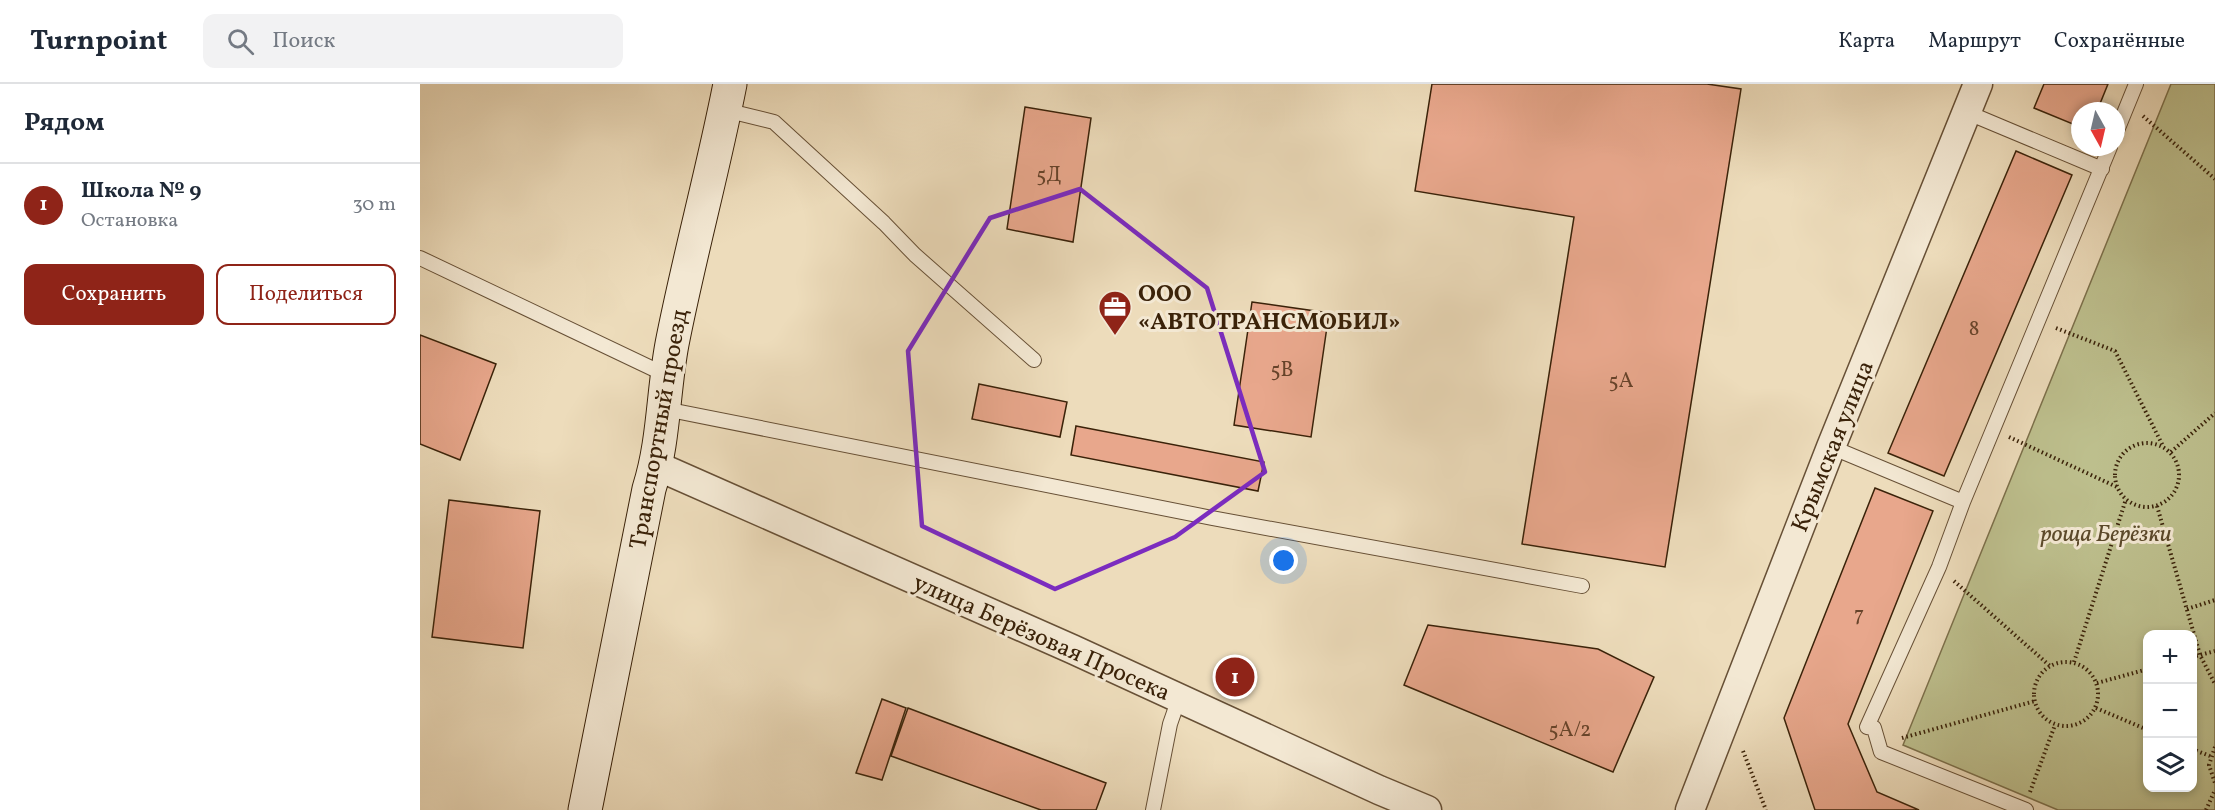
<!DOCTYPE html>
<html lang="ru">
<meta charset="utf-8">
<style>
:root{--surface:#fff;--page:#f2f2f3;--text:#1f2937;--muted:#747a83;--line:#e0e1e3;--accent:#8f2418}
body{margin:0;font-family:Vollkorn,serif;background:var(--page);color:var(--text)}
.controls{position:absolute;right:18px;bottom:18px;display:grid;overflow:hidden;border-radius:12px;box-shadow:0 3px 9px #0003}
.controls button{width:54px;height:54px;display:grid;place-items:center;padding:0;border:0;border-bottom:2px solid var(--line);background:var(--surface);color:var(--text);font:30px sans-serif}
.compass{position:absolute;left:1651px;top:18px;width:54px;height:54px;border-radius:50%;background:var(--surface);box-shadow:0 3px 9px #0003;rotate:172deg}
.you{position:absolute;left:864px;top:477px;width:21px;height:21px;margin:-15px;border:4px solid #fff;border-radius:50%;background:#1a73e8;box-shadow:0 0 0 9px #1a73e833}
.badge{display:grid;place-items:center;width:39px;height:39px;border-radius:50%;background:var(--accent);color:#fff;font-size:20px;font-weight:700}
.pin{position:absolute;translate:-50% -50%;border:3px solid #fff;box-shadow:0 2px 6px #0006}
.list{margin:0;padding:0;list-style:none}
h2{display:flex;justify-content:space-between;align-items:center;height:78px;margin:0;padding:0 24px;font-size:26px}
h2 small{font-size:20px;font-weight:400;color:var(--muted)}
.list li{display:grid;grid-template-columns:39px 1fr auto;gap:18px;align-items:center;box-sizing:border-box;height:84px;padding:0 24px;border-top:2px solid var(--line)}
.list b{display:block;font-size:22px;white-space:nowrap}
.list p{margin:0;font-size:20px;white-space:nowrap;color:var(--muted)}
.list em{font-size:20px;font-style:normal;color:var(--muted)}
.actions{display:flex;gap:12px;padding:18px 24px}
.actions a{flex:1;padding:14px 0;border:2px solid var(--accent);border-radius:12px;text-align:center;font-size:21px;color:var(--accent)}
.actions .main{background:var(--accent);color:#fff}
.icon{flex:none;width:33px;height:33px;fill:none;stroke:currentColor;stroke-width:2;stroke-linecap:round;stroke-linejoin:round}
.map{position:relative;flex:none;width:1795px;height:726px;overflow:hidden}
header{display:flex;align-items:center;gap:36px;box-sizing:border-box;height:84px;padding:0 30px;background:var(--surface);border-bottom:2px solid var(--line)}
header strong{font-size:28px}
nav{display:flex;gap:33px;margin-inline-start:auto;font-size:21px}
.search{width:420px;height:54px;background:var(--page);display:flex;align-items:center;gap:15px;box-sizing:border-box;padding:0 21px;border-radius:12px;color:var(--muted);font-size:22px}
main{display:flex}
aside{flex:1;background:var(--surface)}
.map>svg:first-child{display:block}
</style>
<header>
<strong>Turnpoint</strong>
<div class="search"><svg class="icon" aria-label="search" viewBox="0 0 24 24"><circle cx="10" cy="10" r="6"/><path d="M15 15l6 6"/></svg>Поиск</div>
<nav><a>Карта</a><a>Маршрут</a><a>Сохранённые</a></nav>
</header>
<main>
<aside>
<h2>Рядом<small></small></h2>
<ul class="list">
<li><span class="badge">1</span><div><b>Школа № 9</b><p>Остановка</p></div><em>30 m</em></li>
</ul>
<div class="actions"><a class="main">Сохранить</a><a>Поделиться</a></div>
</aside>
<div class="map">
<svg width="1795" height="726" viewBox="0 0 1795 726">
<rect width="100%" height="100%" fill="#eddcbb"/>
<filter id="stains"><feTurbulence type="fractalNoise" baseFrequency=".00333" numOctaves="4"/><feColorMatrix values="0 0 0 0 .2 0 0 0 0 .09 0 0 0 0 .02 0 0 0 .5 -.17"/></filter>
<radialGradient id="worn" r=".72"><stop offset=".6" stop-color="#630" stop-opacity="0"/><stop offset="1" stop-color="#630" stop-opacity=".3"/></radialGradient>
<!-- green -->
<path fill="#bdbf8d" stroke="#7c704b" stroke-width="1.5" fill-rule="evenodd" d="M 1751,0 L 1795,0 L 1795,726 L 1638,726 L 1483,661 ZM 1728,550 L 1772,550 L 1772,704 L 1728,704 Z"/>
<!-- building -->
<path fill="#e8a78c" stroke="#3a2209" stroke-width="1.5" d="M 1012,0 L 1287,0 L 1321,5 L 1245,483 L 1102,460 L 1154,133 L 995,107 Z
M 1624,0 L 1688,0 L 1677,27 L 1660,27 L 1660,43 L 1614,24 Z
M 605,23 L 671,34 L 653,158 L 587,145 Z
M 1596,67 L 1652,91 L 1524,392 L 1468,369 Z
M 832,218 L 909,229 L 891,353 L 814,341 Z
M 0,251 L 76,280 L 40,376 L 0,360 Z
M 559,300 L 647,318 L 640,353 L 552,335 Z
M 656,342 L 844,378 L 838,407 L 651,371 Z
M 1455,404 L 1513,427 L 1428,640 L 1457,708 L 1499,726 L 1395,726 L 1364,634 Z
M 29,416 L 120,427 L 103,564 L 12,553 Z
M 1008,541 L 1178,565 L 1234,593 L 1193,688 L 984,601 Z
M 462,615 L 486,624 L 462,696 L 436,689 Z
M 488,624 L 686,699 L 676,726 L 621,726 L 471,672 Z"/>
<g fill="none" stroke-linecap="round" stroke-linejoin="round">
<defs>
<path id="service" d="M 305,26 L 354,38 L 464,139 L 495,171 L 614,276
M 1546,28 L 1682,85
M 1696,49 L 1716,0
M 0,174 L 246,291
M 245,325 L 792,434 L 1162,502
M 1411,363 L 1543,418
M 733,726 L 750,640 L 759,614
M 1606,726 L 1461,668 L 1454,644 L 1447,643 L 1519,483 L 1543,418 L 1690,63"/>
<path id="minor" d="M 237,382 L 652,565 L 959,706 L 1007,726
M 1270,726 L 1411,363 L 1558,0"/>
<path id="secondary" d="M 165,726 L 229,405 C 244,358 243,308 252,260 C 269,173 293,87 310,0"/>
</defs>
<!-- service casing -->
<use href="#service" stroke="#675036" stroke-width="16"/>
<!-- minor casing -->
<use href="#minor" stroke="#675036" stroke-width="31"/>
<!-- secondary casing -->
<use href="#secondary" stroke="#3a2209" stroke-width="35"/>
<!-- path -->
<path stroke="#3a2209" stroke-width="4" stroke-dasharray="1.5 3" stroke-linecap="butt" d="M 1723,32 L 1795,95
M 1636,244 L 1695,267 L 1743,362
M 1589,353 L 1697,403
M1695 391a32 32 0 1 1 64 0a32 32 0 1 1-64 0Z
M 1751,368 L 1795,329
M 1737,422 L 1780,571 L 1795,600
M 1534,497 L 1630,582
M 1767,525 L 1795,516
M 1772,573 L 1795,567
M1614 610a32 32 0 1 1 64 0a32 32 0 1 1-64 0Z
M 1654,578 L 1706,415
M 1677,599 L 1728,585
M 1676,624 L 1728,646
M 1482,654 L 1615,617
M 1795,663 L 1789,681 L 1795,699
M 1772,665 L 1790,672
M 1323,667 L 1346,726
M 1610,708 L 1635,641
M 1786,726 L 1795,706"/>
<!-- service -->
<use href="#service" stroke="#f3e8d3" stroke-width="14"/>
<!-- minor -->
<use href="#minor" stroke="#f3e8d3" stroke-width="28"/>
<!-- secondary -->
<use href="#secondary" stroke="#f3e8d3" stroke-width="33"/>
</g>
<!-- marked area -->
<path fill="none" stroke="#7b2cbf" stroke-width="4.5" stroke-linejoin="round" d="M 660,105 L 787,204 L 845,388 L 755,453 L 635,505 L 502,442 L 488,267 L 570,134 Z"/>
<!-- icons -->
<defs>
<symbol id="office-pin" viewBox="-11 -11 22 30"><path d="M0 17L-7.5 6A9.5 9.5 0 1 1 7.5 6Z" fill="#8f2418" stroke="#f3e8d3"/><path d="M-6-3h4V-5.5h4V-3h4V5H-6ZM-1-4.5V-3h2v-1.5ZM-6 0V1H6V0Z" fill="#fff"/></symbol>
</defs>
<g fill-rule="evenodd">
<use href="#office-pin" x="676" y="204" width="38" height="52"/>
</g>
<g text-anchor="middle" stroke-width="6" stroke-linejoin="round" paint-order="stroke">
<!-- number labels -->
<g font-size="21" fill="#66432a">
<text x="629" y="97">5Д</text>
<text x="1554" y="251">8</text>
<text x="862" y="292">5В</text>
<text x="1201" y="303">5А</text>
<text x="1439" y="537">7</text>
<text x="1150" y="652">5А/2</text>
</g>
<!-- poi labels -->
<g font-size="24" font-weight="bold" fill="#3a2209" stroke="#f3e8d3" text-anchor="start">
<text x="718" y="217">ООО<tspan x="718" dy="28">«АВТОТРАНСМОБИЛ»</tspan></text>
</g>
<!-- street labels -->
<g font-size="24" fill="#3a2209" stroke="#f3e8d3">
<text transform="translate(238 345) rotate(-80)" y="8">Транспортный проезд</text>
<text transform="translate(1412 362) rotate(-68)" y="8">Крымская улица</text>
<text transform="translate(622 553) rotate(24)" y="8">улица Берёзовая Просека</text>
</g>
<!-- park labels -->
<g font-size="24" font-style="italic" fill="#5b492a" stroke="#f3e8d3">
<text x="1686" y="457">роща Берёзки</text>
</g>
</g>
<rect width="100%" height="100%" filter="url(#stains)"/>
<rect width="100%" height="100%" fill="url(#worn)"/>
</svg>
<div class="controls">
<button>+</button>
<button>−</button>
<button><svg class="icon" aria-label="layers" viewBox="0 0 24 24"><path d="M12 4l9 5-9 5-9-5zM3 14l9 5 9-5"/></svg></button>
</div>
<svg class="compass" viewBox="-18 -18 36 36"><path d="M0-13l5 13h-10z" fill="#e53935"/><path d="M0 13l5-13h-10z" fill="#747a83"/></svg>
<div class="you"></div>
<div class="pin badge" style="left:815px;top:593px">1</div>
</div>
</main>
